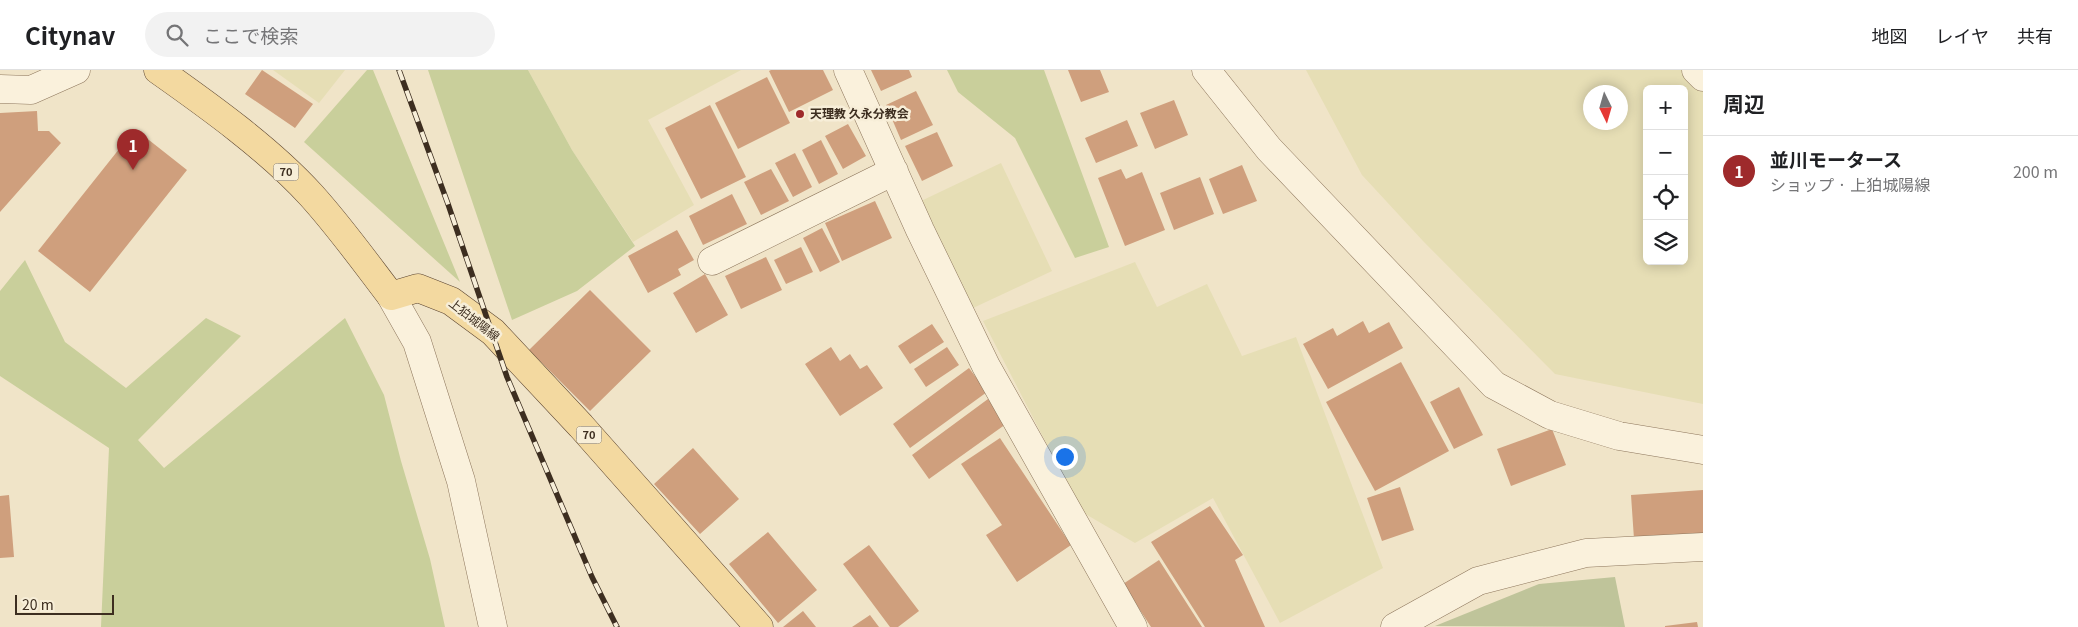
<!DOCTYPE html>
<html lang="ja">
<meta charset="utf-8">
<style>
:root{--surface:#fff;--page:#f2f2f2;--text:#202124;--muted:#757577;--line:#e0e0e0;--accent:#9e2a2b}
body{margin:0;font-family:Georgia,"Noto Sans JP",serif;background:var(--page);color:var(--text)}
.controls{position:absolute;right:15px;top:15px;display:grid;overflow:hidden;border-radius:8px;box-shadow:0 2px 12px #0003}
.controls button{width:45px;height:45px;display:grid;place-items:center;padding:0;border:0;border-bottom:1px solid var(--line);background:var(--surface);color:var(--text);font:25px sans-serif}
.compass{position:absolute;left:1583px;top:15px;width:45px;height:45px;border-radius:50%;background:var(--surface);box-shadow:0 2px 12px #0003;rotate:175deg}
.scale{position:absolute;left:15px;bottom:12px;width:99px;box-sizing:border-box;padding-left:5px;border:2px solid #3d2e20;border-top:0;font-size:14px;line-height:18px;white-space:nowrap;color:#3d2e20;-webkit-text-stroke:4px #f7eed8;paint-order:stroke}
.you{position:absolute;left:1064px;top:386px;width:18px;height:18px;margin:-12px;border:4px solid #fff;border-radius:50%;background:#1a73e8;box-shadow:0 0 0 8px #1a73e833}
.badge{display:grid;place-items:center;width:32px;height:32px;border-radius:50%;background:var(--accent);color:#fff;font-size:16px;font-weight:700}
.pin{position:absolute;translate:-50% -41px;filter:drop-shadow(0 1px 2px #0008)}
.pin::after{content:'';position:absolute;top:26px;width:18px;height:15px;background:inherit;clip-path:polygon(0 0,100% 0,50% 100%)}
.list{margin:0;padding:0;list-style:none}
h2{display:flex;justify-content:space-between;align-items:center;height:65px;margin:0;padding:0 20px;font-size:21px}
h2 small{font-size:16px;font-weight:400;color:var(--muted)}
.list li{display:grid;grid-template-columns:32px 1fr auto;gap:15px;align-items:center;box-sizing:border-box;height:70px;padding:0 20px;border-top:1px solid var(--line)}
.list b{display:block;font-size:19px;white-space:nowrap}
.list p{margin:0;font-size:16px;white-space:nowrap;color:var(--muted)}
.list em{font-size:16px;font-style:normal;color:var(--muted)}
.icon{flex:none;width:28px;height:28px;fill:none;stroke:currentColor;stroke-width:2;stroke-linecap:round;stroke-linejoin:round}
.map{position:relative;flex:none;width:1703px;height:557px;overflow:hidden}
header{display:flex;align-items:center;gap:30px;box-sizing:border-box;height:70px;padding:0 25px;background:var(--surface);border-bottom:1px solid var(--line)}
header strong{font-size:24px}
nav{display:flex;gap:28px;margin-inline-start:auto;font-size:18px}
.search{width:350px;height:45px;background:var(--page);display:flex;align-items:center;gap:12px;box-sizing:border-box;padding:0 18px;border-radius:28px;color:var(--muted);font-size:19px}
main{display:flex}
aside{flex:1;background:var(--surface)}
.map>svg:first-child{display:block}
</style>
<header>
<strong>Citynav</strong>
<div class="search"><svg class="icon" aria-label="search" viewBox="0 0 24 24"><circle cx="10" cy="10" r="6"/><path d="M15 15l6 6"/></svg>ここで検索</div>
<nav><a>地図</a><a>レイヤ</a><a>共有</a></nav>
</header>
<main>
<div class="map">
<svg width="1703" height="557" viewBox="0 0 1703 557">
<rect width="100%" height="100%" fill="#f0e4c8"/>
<!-- farmland -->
<path fill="#e6deb5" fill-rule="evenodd" d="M 273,0 L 345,0 L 319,33 Z
M 528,0 L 741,0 L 648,50 L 694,135 L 633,172 L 572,80 Z
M 1306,0 L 1703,0 L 1703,334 L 1555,304 L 1423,171 L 1362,105 ZM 1647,19 L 1684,19 L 1684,191 L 1647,191 ZM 1590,22 L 1620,22 L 1620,52 L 1590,52 Z
M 1001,93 L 1052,201 L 971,239 L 921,131 Z
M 1135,192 L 1157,237 L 1207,214 L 1242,286 L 1296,267 L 1383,498 L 1280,553 L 1213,428 L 1135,473 L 1082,442 L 983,251 Z"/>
<!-- green -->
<path fill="#c9cf9b" d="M 367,0 L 373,0 L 460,212 L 304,72 Z
M 428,0 L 528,0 L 572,80 L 635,176 L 577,221 L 512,250 Z
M 947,0 L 1044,0 L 1109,177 L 1075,188 L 1015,68 L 958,22 Z
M 25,190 L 65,272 L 126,318 L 206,248 L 241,266 L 138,370 L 164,398 L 345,248 L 384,325 L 401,391 L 430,489 L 445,557 L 101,557 L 109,378 L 0,306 L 0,221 Z"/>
<!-- cemetery -->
<path fill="#bfc49a" d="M 1615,507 L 1625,557 L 1435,556 L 1539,514 Z"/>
<!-- building -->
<path fill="#cf9f7d" d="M 262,0 L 313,34 L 295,58 L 245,24 Z
M 771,0 L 823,0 L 833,20 L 789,42 L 769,1 Z
M 871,0 L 909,0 L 912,7 L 881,21 Z
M 1068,0 L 1100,0 L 1109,22 L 1081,32 Z
M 767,7 L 790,53 L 738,79 L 715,33 Z
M 916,21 L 933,55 L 901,70 L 886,35 Z
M 1174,30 L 1188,65 L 1155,79 L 1140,43 Z
M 710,35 L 746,107 L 701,129 L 665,58 Z
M 37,41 L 38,61 L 49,61 L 61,73 L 0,142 L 0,43 Z
M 1127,50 L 1138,76 L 1096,93 L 1085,68 Z
M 848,54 L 866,86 L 843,99 L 825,66 Z
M 135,59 L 187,100 L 90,222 L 38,181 Z
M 937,62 L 953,96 L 922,111 L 905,76 Z
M 821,70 L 838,104 L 819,114 L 802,80 Z
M 795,83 L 812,117 L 793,127 L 775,93 Z
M 1242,95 L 1257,131 L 1223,144 L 1209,109 Z
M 771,99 L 789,131 L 761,145 L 744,112 Z
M 1121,99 L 1126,109 L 1142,102 L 1165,160 L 1125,176 L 1098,108 Z
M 1200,107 L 1214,144 L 1174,160 L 1160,123 Z
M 732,124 L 747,154 L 703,175 L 689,146 Z
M 875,131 L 892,168 L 842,191 L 825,153 Z
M 822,158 L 840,192 L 820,202 L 803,168 Z
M 677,160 L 694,190 L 678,199 L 681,205 L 648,223 L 628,186 Z
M 801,177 L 813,202 L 786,214 L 774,190 Z
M 766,187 L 782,220 L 741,239 L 725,206 Z
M 705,204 L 728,245 L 696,263 L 673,223 Z
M 590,220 L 651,281 L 590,341 L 529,280 Z
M 1363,251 L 1369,263 L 1389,252 L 1403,278 L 1328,319 L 1303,274 L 1333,258 L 1337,266 Z
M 932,254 L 944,272 L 910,294 L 898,276 Z
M 831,277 L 840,291 L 850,284 L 860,299 L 867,295 L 883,318 L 840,346 L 805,294 Z
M 947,277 L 959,295 L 926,317 L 914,299 Z
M 1401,292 L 1449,381 L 1375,421 L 1326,332 Z
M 969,298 L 987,322 L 910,378 L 893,354 Z
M 1459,317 L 1483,365 L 1454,379 L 1430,332 Z
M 988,329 L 1006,354 L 929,409 L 912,385 Z
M 1552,359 L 1566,395 L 1511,416 L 1497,379 Z
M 1000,368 L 1071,475 L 1017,512 L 986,465 L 1002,455 L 961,394 Z
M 693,378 L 739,429 L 700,464 L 654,414 Z
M 1400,417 L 1414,460 L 1382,471 L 1367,428 Z
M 1703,420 L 1703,464 L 1634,469 L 1631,425 Z
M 9,425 L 14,487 L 0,488 L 0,426 Z
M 1210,436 L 1243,485 L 1235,490 L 1265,557 L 1205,557 L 1151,472 Z
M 768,462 L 817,520 L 778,553 L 729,494 Z
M 869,475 L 919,541 L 898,557 L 890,557 L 843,494 Z
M 1159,490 L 1202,557 L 1151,557 L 1123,514 Z
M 803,541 L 816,557 L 783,557 Z
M 870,545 L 879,557 L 852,557 Z
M 1697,552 L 1698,557 L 1665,557 L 1665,556 Z"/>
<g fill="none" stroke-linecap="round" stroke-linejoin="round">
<defs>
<path id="minor" d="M 848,0 L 920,160 L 986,296 L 1133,557
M 1206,0 L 1269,79 L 1494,315 L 1550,345 L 1619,366 L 1703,380
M 1696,0 L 1703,7
M 0,19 L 31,20 L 76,0
M 712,191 L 894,101
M 1395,557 L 1478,511 L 1586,483 L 1703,477"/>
<path id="tertiary" d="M 391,226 L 417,272 L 461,411 L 493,557"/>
<path id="primary" d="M 158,0 C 209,36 269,79 311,125 C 340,157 365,192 391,226 L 418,218 L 451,231 L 493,262 L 581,356 L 759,557"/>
</defs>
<!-- minor casing -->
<use href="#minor" stroke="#8d765c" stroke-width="29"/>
<!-- tertiary casing -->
<use href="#tertiary" stroke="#8d765c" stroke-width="29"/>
<!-- primary casing -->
<use href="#primary" stroke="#5b4430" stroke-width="29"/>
<!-- minor -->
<use href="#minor" stroke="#faf1dc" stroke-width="28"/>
<!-- tertiary -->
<use href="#tertiary" stroke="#faf1dc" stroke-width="28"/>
<!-- primary -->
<use href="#primary" stroke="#f3d9a0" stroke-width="28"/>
<defs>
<path id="rail" d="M 399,0 L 448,134 L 507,307 L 592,507 L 617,557"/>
</defs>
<!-- rail casing -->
<use href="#rail" stroke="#3d2e20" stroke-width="5.5"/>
<!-- rail -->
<use href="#rail" stroke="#f7eed8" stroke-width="4" stroke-dasharray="11" stroke-linecap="butt"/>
</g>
<!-- markers -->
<circle fill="#9e2a2b" stroke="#f7eed8" stroke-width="2" cx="800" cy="44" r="5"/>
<g text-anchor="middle" stroke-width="5" stroke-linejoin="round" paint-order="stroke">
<!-- shield labels -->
<g fill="#f7eed8" stroke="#756857" stroke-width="1">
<rect x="273.5" y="93.5" width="25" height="17" rx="4"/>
<rect x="576.5" y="356.5" width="25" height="17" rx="4"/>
</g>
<g font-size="11" font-weight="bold" fill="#3d2e20">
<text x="286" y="106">70</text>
<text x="589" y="369">70</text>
</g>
<!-- poi labels -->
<g font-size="12" font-weight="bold" fill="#3d2e20" stroke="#f7eed8" text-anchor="start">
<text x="810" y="48">天理教 久永分教会</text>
</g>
<!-- street labels -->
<g font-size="12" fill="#3d2e20" stroke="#f7eed8">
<text transform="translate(474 250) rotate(38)" y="4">上狛城陽線</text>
</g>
</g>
</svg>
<div class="controls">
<button>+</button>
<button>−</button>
<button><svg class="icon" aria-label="locate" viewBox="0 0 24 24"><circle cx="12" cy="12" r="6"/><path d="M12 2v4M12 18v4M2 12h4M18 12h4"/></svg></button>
<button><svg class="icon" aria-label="layers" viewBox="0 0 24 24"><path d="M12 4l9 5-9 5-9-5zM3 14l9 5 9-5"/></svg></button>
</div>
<svg class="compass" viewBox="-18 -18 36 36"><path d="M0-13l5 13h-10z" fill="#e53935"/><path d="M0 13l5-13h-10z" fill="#757577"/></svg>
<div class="scale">20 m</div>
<div class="you"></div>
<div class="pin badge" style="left:133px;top:100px">1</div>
</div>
<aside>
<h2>周辺<small></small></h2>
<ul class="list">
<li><span class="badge">1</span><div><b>並川モータース</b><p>ショップ · 上狛城陽線</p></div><em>200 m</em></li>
</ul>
</aside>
</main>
